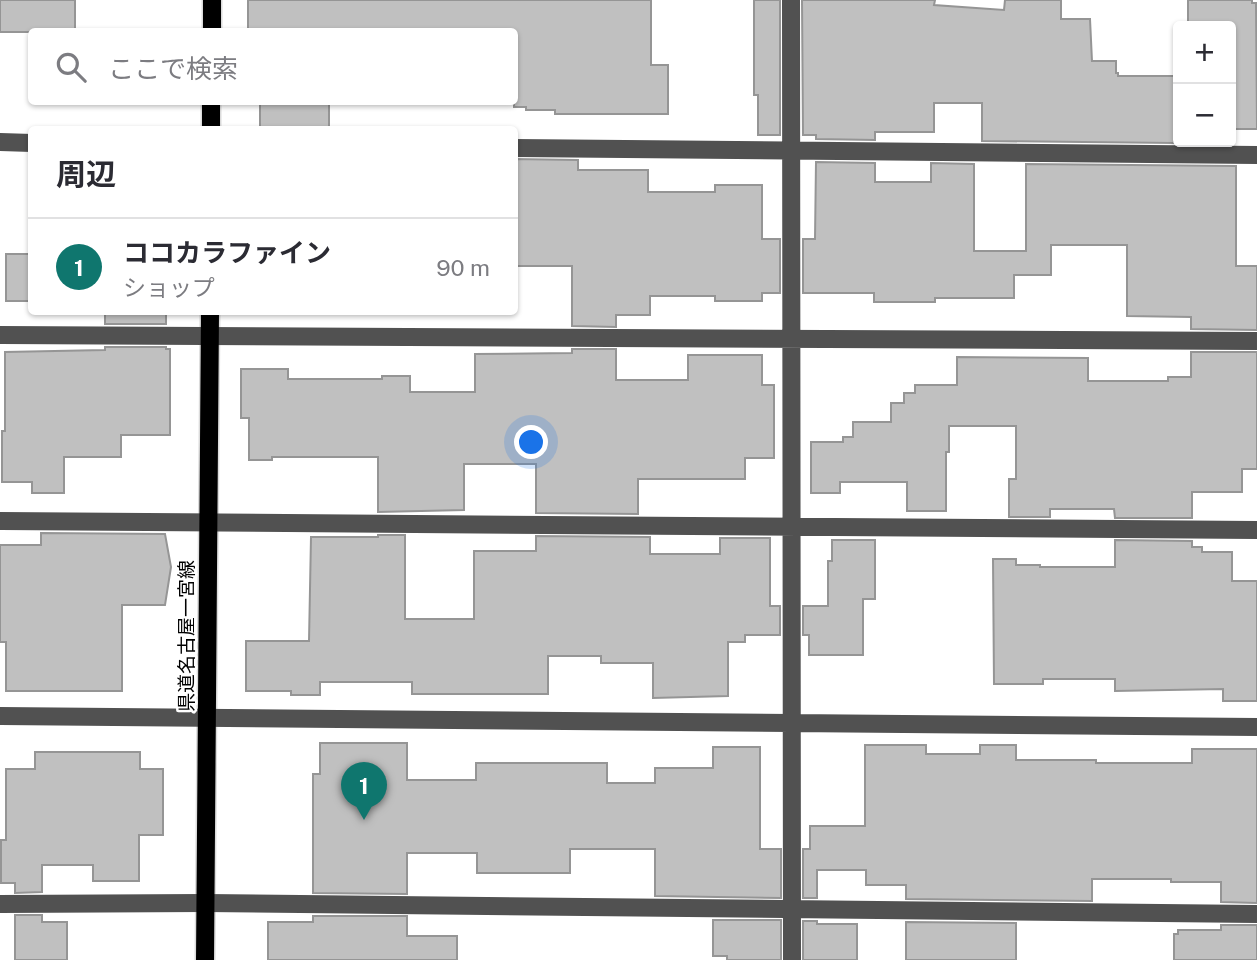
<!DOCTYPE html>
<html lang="ja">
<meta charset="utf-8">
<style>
:root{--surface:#fff;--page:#f2f2f3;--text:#2b2b33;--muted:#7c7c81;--line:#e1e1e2;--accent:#0f766e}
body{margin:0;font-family:"Public Sans","Noto Sans JP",sans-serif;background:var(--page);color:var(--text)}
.controls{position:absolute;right:21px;top:21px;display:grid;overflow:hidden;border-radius:7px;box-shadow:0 2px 5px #0004}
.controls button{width:63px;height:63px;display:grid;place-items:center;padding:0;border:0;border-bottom:2px solid var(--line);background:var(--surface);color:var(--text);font:35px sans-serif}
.you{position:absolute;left:532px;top:443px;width:24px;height:24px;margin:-18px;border:5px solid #fff;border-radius:50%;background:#1a73e8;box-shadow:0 0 0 10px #1a73e833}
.badge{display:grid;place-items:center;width:46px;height:46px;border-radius:50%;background:var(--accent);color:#fff;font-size:23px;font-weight:700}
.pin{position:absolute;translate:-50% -58px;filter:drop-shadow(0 2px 4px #0008)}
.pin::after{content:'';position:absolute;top:37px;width:24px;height:21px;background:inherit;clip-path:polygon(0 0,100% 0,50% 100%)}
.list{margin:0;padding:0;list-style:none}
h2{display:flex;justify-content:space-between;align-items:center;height:91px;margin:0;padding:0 28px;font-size:30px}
h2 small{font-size:23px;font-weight:400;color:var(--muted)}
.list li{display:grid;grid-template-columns:46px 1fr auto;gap:21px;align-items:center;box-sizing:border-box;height:98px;padding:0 28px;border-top:2px solid var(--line)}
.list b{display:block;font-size:26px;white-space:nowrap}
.list p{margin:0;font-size:23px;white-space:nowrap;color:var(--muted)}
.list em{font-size:23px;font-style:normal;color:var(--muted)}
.icon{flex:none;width:38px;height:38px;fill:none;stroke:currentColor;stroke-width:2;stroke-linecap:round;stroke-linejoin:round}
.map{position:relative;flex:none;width:1257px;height:960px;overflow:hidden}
.search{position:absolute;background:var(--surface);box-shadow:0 2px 5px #0004;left:28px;top:28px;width:490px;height:77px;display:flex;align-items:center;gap:18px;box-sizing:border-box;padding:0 24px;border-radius:7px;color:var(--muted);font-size:26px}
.panel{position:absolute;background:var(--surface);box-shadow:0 2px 5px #0004;left:28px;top:126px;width:490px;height:189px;border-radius:7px}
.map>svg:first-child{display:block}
</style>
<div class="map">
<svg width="1257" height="960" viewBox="0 0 1257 960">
<rect width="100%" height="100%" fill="#fff"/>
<!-- building -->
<path fill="#c0c0c0" stroke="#959595" stroke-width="2" d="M 0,0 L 75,0 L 75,32 L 0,32 Z
M 248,0 L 651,0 L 651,65 L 668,65 L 668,114 L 555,114 L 555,110 L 526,110 L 526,107 L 514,107 L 514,32 L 248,30 Z
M 754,0 L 780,0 L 780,135 L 758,135 L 758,95 L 754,95 Z
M 802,0 L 935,0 L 934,5 L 1004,10 L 1005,0 L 1061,0 L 1061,19 L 1090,19 L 1092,61 L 1116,61 L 1116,73 L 1118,73 L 1118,76 L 1174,76 L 1174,143 L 982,141 L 982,103 L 934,103 L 934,132 L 875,132 L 875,140 L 816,139 L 816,135 L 803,135 Z
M 1188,0 L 1252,0 L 1252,3 L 1256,3 L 1257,129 L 1231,129 L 1231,26 L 1188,23 Z
M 260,102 L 329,102 L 329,130 L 260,130 Z
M 514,159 L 578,160 L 578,170 L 648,170 L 648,192 L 715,192 L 715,185 L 762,185 L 762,239 L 780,239 L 780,293 L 762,293 L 762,301 L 715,301 L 715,296 L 650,296 L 650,315 L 616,315 L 616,327 L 572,326 L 572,266 L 514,266 Z
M 816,162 L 875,163 L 875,182 L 931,182 L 931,163 L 974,164 L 974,251 L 1026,251 L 1026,164 L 1236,166 L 1236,266 L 1257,266 L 1257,330 L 1191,329 L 1191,317 L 1127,316 L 1127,245 L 1051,245 L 1051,275 L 1014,275 L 1014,298 L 935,298 L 935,302 L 874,302 L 874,293 L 803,293 L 803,239 L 815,239 Z
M 6,254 L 32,254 L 32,301 L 6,301 Z
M 105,312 L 166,312 L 166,324 L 105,324 Z
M 105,347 L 166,347 L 166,349 L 170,349 L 170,435 L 121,435 L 121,457 L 64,457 L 64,493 L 32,493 L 32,482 L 2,482 L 2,431 L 5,431 L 5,352 L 105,350 Z
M 572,349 L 616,349 L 616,380 L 688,380 L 688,355 L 762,355 L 762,385 L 774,385 L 774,458 L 745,458 L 745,479 L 638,479 L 638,514 L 536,513 L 536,464 L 464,464 L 464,510 L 378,512 L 378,457 L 272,457 L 272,460 L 249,460 L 249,418 L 241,418 L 241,369 L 288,369 L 288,379 L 382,379 L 382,376 L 410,376 L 410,392 L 475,392 L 475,354 L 572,353 Z
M 1191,352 L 1257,352 L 1257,469 L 1242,469 L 1242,492 L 1192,492 L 1192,518 L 1115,518 L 1114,509 L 1050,509 L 1050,517 L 1009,517 L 1009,479 L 1016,479 L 1016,426 L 949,426 L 949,452 L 946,452 L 946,511 L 907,511 L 907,482 L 840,482 L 840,493 L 811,493 L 811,442 L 843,442 L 843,437 L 853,437 L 853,422 L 891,422 L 891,403 L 904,403 L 904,393 L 915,393 L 915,385 L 957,385 L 957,357 L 1088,358 L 1088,381 L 1168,381 L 1168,377 L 1191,377 Z
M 41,533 L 165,534 L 171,567 L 165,605 L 122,605 L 122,691 L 6,691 L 6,642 L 0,642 L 0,545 L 41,545 Z
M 378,535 L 405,535 L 405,619 L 474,619 L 474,551 L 536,551 L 536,536 L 650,537 L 650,554 L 720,554 L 720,538 L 770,538 L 770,606 L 780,606 L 780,635 L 745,635 L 745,642 L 728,642 L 728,696 L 653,698 L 653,663 L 601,663 L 601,656 L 548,656 L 548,694 L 412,694 L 412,682 L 320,682 L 320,695 L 291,695 L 291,691 L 246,691 L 246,641 L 309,641 L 311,537 L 378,537 Z
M 832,540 L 875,540 L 875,599 L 863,599 L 863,655 L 809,655 L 809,635 L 803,635 L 803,606 L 828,606 L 828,561 L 832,561 Z
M 1115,540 L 1192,541 L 1192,547 L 1202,547 L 1202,552 L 1232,552 L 1232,581 L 1257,581 L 1257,701 L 1223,701 L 1223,689 L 1115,691 L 1115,679 L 1043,679 L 1043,684 L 994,684 L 993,559 L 1016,559 L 1016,565 L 1040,565 L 1040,567 L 1115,567 Z
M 320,743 L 407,743 L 407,780 L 476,780 L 476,763 L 607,763 L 607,783 L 655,783 L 655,768 L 713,768 L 713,747 L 760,747 L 760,849 L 781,849 L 781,898 L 655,896 L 655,849 L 570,849 L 570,873 L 477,873 L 477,853 L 407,853 L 407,894 L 313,893 L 313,774 L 320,774 Z
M 865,745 L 926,745 L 926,754 L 980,754 L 980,745 L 1016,745 L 1016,760 L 1096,760 L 1096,763 L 1192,763 L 1192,749 L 1257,749 L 1257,903 L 1221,902 L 1221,882 L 1171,882 L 1171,879 L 1092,879 L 1092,901 L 906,899 L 906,885 L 866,885 L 866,870 L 817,870 L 817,898 L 803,898 L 803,849 L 810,849 L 810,826 L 865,826 Z
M 35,752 L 140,752 L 140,769 L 163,769 L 163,835 L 139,835 L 139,881 L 93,881 L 93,865 L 42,865 L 42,892 L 15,893 L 15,883 L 1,883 L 1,840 L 6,840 L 6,769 L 35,769 Z
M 15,915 L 42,915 L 42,922 L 67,922 L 67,960 L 15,960 Z
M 313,916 L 407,916 L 407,936 L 457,936 L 457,960 L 268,960 L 268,922 L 313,922 Z
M 713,920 L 781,920 L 781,960 L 727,960 L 727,956 L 713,956 Z
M 803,921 L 817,921 L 817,924 L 857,924 L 857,960 L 803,960 Z
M 906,922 L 1016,923 L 1016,960 L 906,960 Z
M 1221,925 L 1257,925 L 1257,960 L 1174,960 L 1174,934 L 1178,934 L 1178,930 L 1221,930 Z"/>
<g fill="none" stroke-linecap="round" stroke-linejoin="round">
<defs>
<path id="major" d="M 212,32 L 212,0
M 211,130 L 211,102
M 205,960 L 210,312"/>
</defs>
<!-- major casing -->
<use href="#major" stroke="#dbdbdb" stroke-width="21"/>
<!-- minor -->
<path stroke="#515151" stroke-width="18" d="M 791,0 L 792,960
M 0,142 L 32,143
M 514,148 L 1257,155
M 0,335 L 1257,341
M 0,521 L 1257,530
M 0,716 L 1257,727
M 0,904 L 205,903 L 1257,914"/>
<!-- major -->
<use href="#major" stroke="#000" stroke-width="18"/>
</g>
<g text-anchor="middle" stroke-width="5" stroke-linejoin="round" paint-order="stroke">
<!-- street labels -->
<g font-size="19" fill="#000" stroke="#fff">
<text transform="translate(186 636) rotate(-90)" y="7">県道名古屋一宮線</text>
</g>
</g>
</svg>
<div class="controls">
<button>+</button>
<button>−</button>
</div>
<div class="you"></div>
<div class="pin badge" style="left:364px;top:820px">1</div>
<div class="search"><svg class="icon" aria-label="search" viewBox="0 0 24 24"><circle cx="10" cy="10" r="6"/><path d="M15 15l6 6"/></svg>ここで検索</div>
<section class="panel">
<h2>周辺<small></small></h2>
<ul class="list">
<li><span class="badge">1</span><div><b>ココカラファイン</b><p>ショップ</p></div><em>90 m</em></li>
</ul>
</section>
</div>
